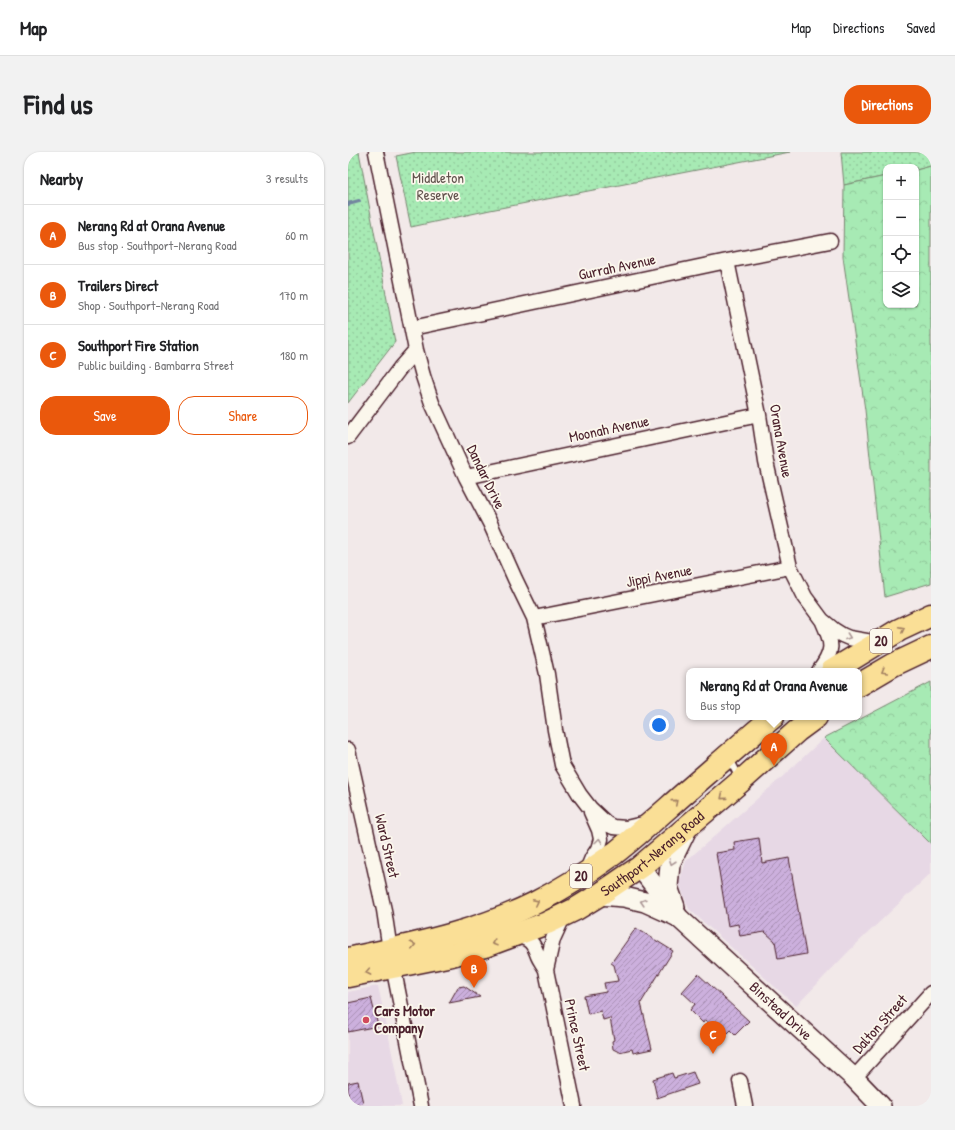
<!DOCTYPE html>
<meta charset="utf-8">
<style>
:root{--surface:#fff;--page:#f2f2f2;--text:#202124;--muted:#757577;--line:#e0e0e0;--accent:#ea580c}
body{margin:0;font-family:"Patrick Hand",sans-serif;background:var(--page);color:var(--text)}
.controls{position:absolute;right:12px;top:12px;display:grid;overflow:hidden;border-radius:8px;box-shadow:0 1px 3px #0004}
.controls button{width:36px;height:36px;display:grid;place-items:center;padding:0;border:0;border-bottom:1px solid var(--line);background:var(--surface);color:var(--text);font:20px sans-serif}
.you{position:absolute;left:311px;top:573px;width:14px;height:14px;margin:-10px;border:3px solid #fff;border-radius:50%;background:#1a73e8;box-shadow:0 0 0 6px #1a73e833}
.badge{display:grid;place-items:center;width:26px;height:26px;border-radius:50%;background:var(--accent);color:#fff;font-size:13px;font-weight:700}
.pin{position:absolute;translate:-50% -33px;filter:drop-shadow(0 1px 2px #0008)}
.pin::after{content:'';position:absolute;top:21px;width:14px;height:12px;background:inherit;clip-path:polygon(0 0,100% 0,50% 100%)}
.popup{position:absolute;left:338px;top:516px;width:176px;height:52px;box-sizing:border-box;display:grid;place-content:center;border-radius:8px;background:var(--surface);filter:drop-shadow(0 1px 3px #0005);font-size:13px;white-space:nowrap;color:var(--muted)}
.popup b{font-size:15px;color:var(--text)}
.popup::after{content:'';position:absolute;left:50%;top:100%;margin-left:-8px;border:8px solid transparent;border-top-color:var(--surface)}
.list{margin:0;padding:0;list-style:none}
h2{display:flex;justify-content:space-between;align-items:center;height:52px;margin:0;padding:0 16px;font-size:17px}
h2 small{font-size:13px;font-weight:400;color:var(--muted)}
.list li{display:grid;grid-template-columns:26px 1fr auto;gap:12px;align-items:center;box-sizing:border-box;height:60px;padding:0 16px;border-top:1px solid var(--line)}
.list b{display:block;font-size:15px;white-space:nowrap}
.list p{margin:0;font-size:13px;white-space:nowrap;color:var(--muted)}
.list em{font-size:13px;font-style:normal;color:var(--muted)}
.actions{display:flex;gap:8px;padding:12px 16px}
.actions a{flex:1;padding:9px 0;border:1px solid var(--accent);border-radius:16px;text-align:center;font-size:14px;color:var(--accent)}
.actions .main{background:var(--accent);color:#fff}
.icon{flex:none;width:22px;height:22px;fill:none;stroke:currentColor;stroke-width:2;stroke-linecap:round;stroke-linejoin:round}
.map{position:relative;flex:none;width:583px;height:954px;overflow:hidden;border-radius:16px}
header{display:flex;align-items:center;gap:24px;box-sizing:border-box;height:56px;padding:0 20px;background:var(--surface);border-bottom:1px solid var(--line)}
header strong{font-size:19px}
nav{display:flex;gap:22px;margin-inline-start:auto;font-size:14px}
.intro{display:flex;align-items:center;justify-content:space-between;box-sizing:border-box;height:96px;padding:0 24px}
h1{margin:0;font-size:28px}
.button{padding:10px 18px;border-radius:16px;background:var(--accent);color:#fff;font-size:14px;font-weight:700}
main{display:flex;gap:24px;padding:0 24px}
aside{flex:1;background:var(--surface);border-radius:16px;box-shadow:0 1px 3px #0004}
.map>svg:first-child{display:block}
</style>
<header>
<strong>Map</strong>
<nav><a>Map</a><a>Directions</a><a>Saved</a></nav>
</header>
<div class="intro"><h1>Find us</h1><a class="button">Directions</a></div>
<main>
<aside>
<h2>Nearby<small>3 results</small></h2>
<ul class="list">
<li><span class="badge">A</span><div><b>Nerang Rd at Orana Avenue</b><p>Bus stop · Southport-Nerang Road</p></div><em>60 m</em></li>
<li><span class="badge">B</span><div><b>Trailers Direct</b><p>Shop · Southport-Nerang Road</p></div><em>170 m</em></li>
<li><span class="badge">C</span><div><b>Southport Fire Station</b><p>Public building · Bambarra Street</p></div><em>180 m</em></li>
</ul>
<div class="actions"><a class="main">Save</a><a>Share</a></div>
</aside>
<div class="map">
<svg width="583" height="954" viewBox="0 0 583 954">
<defs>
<pattern id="green-dots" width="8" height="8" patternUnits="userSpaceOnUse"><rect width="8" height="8" fill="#a7eab4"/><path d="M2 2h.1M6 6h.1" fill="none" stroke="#91c89b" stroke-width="1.8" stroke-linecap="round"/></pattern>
<pattern id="forest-crowns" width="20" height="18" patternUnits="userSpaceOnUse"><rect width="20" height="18" fill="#a7eab4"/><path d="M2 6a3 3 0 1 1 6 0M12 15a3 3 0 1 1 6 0" fill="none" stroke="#91c89b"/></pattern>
<pattern id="building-hatch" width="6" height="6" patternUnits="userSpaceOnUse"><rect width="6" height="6" fill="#ccb0dd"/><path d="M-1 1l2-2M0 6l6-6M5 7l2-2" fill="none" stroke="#a88fb3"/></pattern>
</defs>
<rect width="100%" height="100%" fill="#f2e9e9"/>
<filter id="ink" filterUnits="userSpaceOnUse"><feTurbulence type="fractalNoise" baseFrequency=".025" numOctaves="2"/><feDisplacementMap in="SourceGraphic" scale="8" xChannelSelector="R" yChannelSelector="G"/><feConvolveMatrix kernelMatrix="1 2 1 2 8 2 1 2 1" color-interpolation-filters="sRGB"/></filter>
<g filter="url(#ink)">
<!-- built -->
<path fill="#e7d8e5" d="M 476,586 L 583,692 L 583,721 L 502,798 L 448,854 L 341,757 L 331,731 L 338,709 L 433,626 Z
M 30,834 L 40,880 L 54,954 L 0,954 L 0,840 Z"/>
<!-- green -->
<path fill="url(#green-dots)" stroke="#788470" d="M 0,0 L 11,0 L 47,190 L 0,251 Z
M 68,0 L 442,0 L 142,58 L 63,75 L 48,4 Z
M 493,0 L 583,0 L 583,14 L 568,18 L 568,15 L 538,15 L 538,24 L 496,33 Z"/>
<!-- forest -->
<path fill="url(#forest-crowns)" stroke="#788470" d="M 583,14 L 583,431 L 537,445 L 517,258 L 495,105 L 496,33 L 538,24 L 538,153 L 568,153 L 568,18 Z
M 583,530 L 583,692 L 476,586 Z"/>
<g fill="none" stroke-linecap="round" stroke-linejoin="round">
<!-- stream -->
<path stroke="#72859f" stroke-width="4" d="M 0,52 L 11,49"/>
</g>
<!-- building -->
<path fill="url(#building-hatch)" stroke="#4a1f2b" d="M 411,686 L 414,711 L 441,706 L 458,802 L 430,807 L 427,789 L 417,780 L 392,784 L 390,772 L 380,774 L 368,701 L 387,698 L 386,690 Z
M 288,776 L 325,799 L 293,851 L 304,897 L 285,901 L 284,897 L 271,900 L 265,897 L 264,889 L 266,888 L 262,866 L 255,868 L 253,859 L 240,862 L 236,844 L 258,840 L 256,831 L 270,829 L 266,813 L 263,811 Z
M 350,822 L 401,869 L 387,883 L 382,878 L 376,884 L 357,868 L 355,871 L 342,858 L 347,852 L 334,840 Z
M 116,834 L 132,845 L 101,851 L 110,835 Z
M 23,846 L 30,874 L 0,880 L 0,851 Z
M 345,920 L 350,932 L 309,946 L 305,927 L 324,921 L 326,926 Z
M 10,929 L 15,951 L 0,954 L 0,931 Z"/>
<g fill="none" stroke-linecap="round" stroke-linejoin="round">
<defs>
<path id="lane" d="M 381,606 L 392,627"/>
<path id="street" d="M 28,0 L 68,198 L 75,224 L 84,251 L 118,325 L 142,371 L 167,427 L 186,466 L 199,522 L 207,578 L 214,613 L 232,643 L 242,656 L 259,672 L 265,675 L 278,676 L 299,671
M 379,109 L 411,263 L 418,310 L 442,415 L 457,445 L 474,468 L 486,478 L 494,483 L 501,486 L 530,491
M 64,176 L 379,109 L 482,89
M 0,285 L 52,216 L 68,198
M 118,325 L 411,263
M 186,466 L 442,415
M 471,519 C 486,499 485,492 475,470
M 0,598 L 36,758 L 42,798
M 239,718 L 244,706 L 250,697 L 253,687 L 251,678 L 243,660
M 168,783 C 182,787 185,790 190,804 C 192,809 196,813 198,818 L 226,954
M 45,814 L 73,954
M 198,818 L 205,787 L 216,763
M 506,926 L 583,841
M 392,929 L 397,954"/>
<g id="secondary">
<path id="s1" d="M 292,715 L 331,766 L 506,926 L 533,954"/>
<path d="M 251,743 L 276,745 L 297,750 L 328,764"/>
<path d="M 327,755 L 320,735 L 322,712 L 340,675"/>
</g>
<g id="primary">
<path d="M 484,519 L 551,478 L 583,463"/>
<path d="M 511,533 L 545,513 L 583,495"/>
<path d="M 0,807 C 63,793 126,781 185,752 C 213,738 241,720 267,701 C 291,682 314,661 338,640 C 367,615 395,590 425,565"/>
<path id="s2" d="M 0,824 L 104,803 L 137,794 L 199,771 L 228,757 L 251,743 L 292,715 L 393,629 L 449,579 L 468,565"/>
</g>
</defs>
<!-- lane casing -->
<use href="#lane" stroke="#4a1f2b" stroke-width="10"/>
<!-- street casing -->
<use href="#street" stroke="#4a1f2b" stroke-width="17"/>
<!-- secondary casing -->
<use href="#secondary" stroke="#4a1f2b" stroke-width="22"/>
<!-- primary casing -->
<use href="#primary" stroke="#4a1f2b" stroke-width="25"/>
<!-- lane -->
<use href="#lane" stroke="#fbf7ec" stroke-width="7"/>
<!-- street -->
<use href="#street" stroke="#fbf7ec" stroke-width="14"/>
<!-- secondary -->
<use href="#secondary" stroke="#fbf7ec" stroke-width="19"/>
<!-- primary -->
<use href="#primary" stroke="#fadf96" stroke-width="22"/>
</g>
<!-- one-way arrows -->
<defs><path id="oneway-chevron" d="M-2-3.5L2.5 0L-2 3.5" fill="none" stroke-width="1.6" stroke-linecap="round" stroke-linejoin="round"/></defs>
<g stroke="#a27f60">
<use href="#oneway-chevron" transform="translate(554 477) rotate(-27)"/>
<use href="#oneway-chevron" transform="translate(536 519) rotate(150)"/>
<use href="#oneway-chevron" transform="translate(375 645) rotate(139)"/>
<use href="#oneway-chevron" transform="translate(327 650) rotate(-41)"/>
<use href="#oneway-chevron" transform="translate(188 750) rotate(-27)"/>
<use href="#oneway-chevron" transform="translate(146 791) rotate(161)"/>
<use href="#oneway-chevron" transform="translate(65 793) rotate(-13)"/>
<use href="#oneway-chevron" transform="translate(20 820) rotate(169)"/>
</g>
<g stroke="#ab9695">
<use href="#oneway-chevron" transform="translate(500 485) rotate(20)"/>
<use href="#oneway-chevron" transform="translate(251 689) rotate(-83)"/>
<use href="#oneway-chevron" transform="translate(324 710) rotate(109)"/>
<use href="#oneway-chevron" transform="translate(295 750) rotate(-163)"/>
</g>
</g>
<!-- markers -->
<circle fill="#d1495b" stroke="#fbf7ec" stroke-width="1.5" cx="18" cy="868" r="4"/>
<g text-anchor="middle" stroke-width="3.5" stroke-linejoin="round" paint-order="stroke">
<!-- shield labels -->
<g fill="#fbf7ec" stroke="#7f6065" stroke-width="1">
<rect x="522" y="477" width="22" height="24" rx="3"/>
<rect x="222" y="712" width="22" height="24" rx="3"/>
</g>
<g font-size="14" font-weight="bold" fill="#4a1f2b">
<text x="533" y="494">20</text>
<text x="233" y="729">20</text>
</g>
<!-- park labels -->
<g font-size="15" fill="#61524d" stroke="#fbf7ec">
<text x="90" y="31">Middleton<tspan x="90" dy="17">Reserve</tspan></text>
</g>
<!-- street labels -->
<g font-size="15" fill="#4a1f2b" stroke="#fbf7ec">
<text transform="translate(269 115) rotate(-12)" y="5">Gurrah Avenue</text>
<text transform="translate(261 277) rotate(-12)" y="5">Moonah Avenue</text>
<text transform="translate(433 289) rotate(80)" y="5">Orana Avenue</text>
<text transform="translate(138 325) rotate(64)" y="5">Dandar Drive</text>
<text transform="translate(311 424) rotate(-11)" y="5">Jippi Avenue</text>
<text transform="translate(39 694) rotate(77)" y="5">Ward Street</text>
<text dy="5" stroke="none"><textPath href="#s2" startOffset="333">Southport-Nerang Road</textPath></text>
<text dy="5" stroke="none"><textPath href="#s1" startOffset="202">Binstead Drive</textPath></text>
<text transform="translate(532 872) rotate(-48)" y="5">Dalton Street</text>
<text transform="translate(229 883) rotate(78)" y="5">Prince Street</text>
</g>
<!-- poi labels -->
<g font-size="15" font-weight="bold" fill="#4a1f2b" stroke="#fbf7ec" text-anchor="start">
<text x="26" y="864">Cars Motor<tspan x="26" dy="17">Company</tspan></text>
</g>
</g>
</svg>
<div class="controls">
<button>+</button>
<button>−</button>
<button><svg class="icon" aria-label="locate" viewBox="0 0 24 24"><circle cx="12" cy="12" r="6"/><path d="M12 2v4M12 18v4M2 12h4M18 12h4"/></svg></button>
<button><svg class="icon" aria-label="layers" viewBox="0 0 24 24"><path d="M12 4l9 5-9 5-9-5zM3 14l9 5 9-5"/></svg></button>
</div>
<div class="you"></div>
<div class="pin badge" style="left:426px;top:614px">A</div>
<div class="popup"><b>Nerang Rd at Orana Avenue</b>Bus stop</div>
<div class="pin badge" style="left:126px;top:836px">B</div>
<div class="pin badge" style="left:365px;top:902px">C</div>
</div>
</main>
